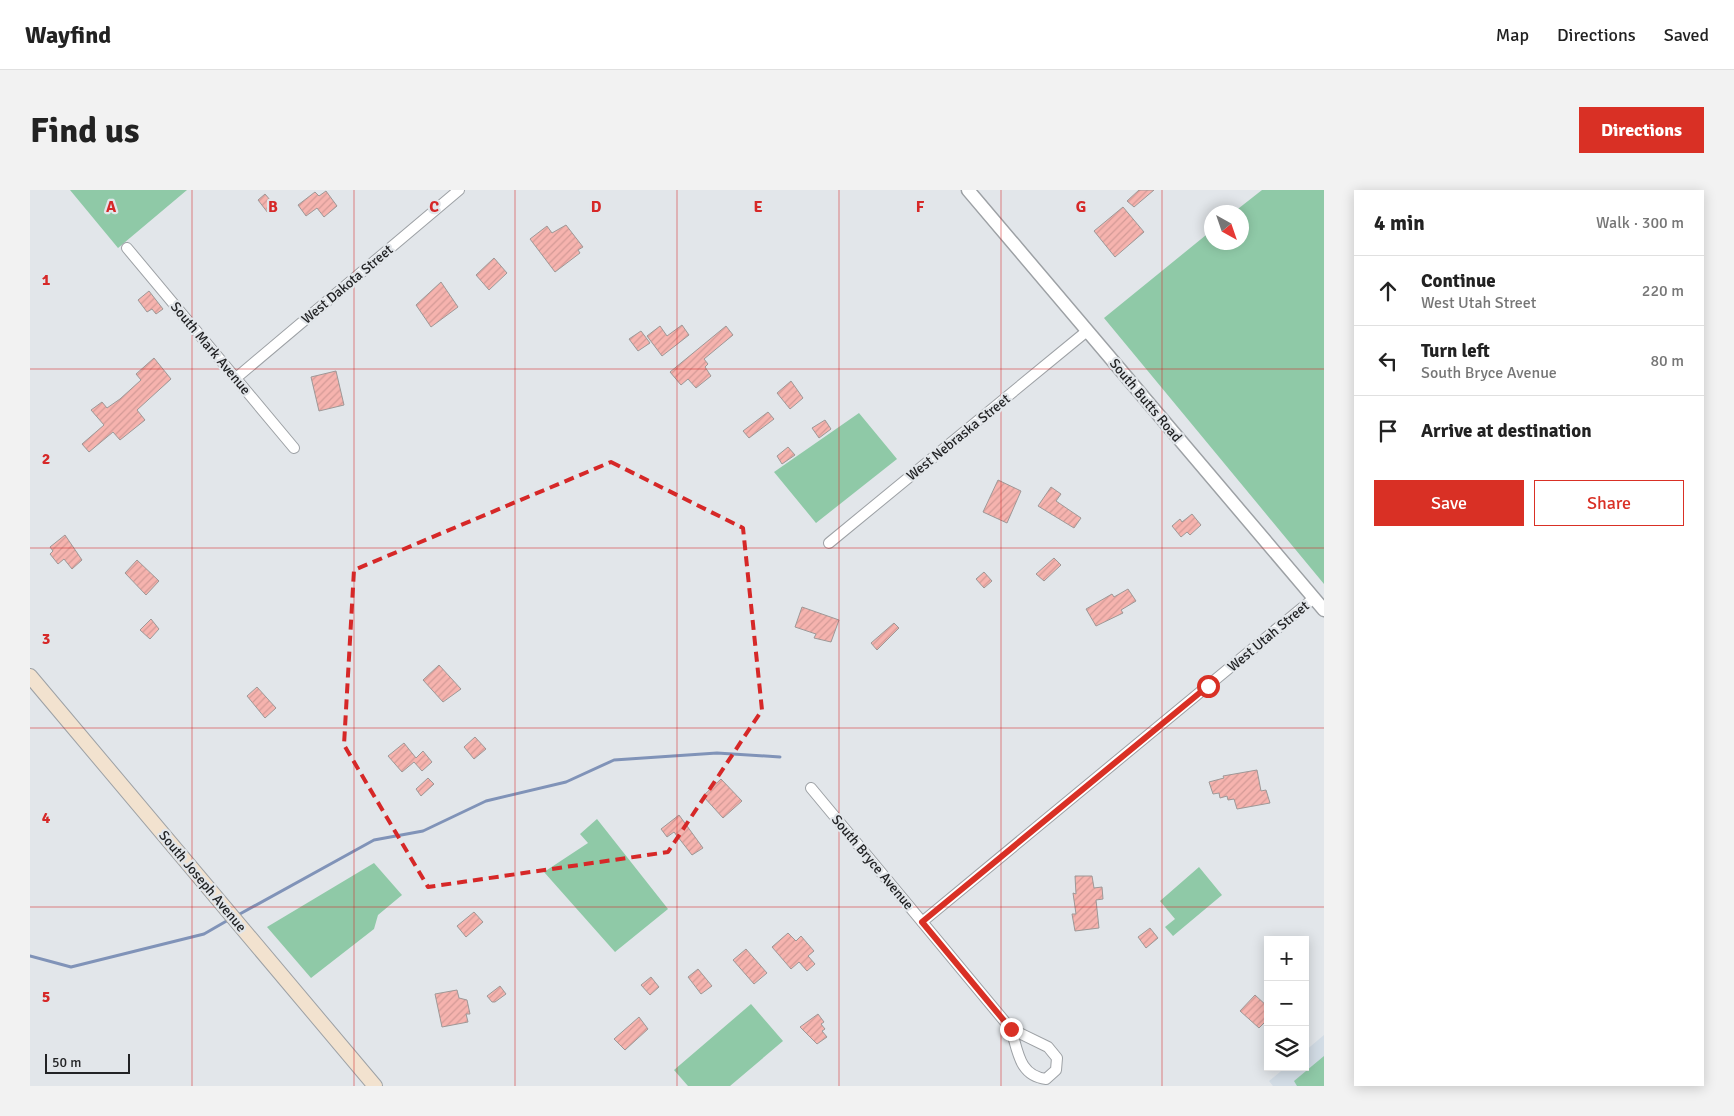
<!DOCTYPE html>
<meta charset="utf-8">
<style>
:root{--surface:#fff;--page:#f2f2f2;--text:#222;--muted:#767676;--line:#e0e0e0;--accent:#d93025}
body{margin:0;font-family:Signika,sans-serif;background:var(--page);color:var(--text)}
.controls{position:absolute;right:15px;bottom:15px;display:grid;overflow:hidden;border-radius:0px;box-shadow:0 2px 12px #0003}
.controls button{width:45px;height:45px;display:grid;place-items:center;padding:0;border:0;border-bottom:1px solid var(--line);background:var(--surface);color:var(--text);font:25px sans-serif}
.compass{position:absolute;left:1174px;top:15px;width:45px;height:45px;border-radius:50%;background:var(--surface);box-shadow:0 2px 12px #0003;rotate:140deg}
.scale{position:absolute;left:15px;bottom:12px;width:85px;box-sizing:border-box;padding-left:5px;border:2px solid #222325;border-top:0;font-size:14px;line-height:18px;white-space:nowrap;color:#222325;-webkit-text-stroke:4px #e2e6ea;paint-order:stroke}
.stop{position:absolute;width:15px;height:15px;margin:-11px;border:4px solid #d93025;border-radius:50%;background:#fff}
.stop.end{background:#d93025;border-color:#fff;box-shadow:0 1px 5px #0008}
.list{margin:0;padding:0;list-style:none}
h2{display:flex;justify-content:space-between;align-items:center;height:65px;margin:0;padding:0 20px;font-size:21px}
h2 small{font-size:16px;font-weight:400;color:var(--muted)}
.list li{display:grid;grid-template-columns:32px 1fr auto;gap:15px;align-items:center;box-sizing:border-box;height:70px;padding:0 20px;border-top:1px solid var(--line)}
.list b{display:block;font-size:19px;white-space:nowrap}
.list p{margin:0;font-size:16px;white-space:nowrap;color:var(--muted)}
.list em{font-size:16px;font-style:normal;color:var(--muted)}
.actions{display:flex;gap:10px;padding:15px 20px}
.actions a{flex:1;padding:11px 0;border:1px solid var(--accent);border-radius:0px;text-align:center;font-size:18px;color:var(--accent)}
.actions .main{background:var(--accent);color:#fff}
.icon{flex:none;width:28px;height:28px;fill:none;stroke:currentColor;stroke-width:2;stroke-linecap:round;stroke-linejoin:round}
.map{position:relative;flex:none;width:1294px;height:896px;overflow:hidden;border-radius:0px}
header{display:flex;align-items:center;gap:30px;box-sizing:border-box;height:70px;padding:0 25px;background:var(--surface);border-bottom:1px solid var(--line)}
header strong{font-size:24px}
nav{display:flex;gap:28px;margin-inline-start:auto;font-size:18px}
.intro{display:flex;align-items:center;justify-content:space-between;box-sizing:border-box;height:120px;padding:0 30px}
h1{margin:0;font-size:35px}
.button{padding:12px 22px;border-radius:0px;background:var(--accent);color:#fff;font-size:18px;font-weight:700}
main{display:flex;gap:30px;padding:0 30px}
aside{flex:1;background:var(--surface);border-radius:0px;box-shadow:0 2px 12px #0003}
.map>svg:first-child{display:block}
</style>
<header>
<strong>Wayfind</strong>
<nav><a>Map</a><a>Directions</a><a>Saved</a></nav>
</header>
<div class="intro"><h1>Find us</h1><a class="button">Directions</a></div>
<main>
<div class="map">
<svg width="1294" height="896" viewBox="0 0 1294 896">
<defs>
<pattern id="building-hatch" width="6" height="6" patternUnits="userSpaceOnUse" patternTransform="scale(1.25)"><rect width="6" height="6" fill="#f6b3ae"/><path d="M-1 1l2-2M0 6l6-6M5 7l2-2" fill="none" stroke="#d39a96"/></pattern>
</defs>
<rect width="100%" height="100%" fill="#e2e6ea"/>
<!-- built -->
<path fill="#d2dce5" d="M 1294,845 L 1294,896 L 1243,896 L 1239,891 L 1256,877 L 1275,877 L 1275,861 Z"/>
<!-- park -->
<path fill="#8fc9a7" d="M 40,0 L 157,0 L 88,58 Z
M 1232,0 L 1294,0 L 1294,394 L 1074,128 L 1181,41 L 1182,52 L 1212,52 L 1212,22 L 1204,22 Z
M 829,223 L 867,269 L 786,333 L 744,282 Z
M 567,629 L 638,719 L 585,762 L 514,682 L 558,653 L 550,644 Z
M 344,673 L 372,705 L 348,725 L 344,739 L 281,788 L 237,737 Z
M 1169,677 L 1192,705 L 1143,746 L 1135,737 L 1145,729 L 1130,711 Z
M 721,814 L 753,851 L 700,896 L 658,896 L 644,880 Z
M 1294,866 L 1294,896 L 1267,896 L 1264,891 Z"/>
<g fill="none" stroke-linecap="round" stroke-linejoin="round">
<!-- stream -->
<path stroke="#8093b8" stroke-width="3" d="M 208,725 L 344,650 L 393,641 L 456,611 L 536,592 L 584,570 L 687,563 L 750,567
M 0,766 L 41,777 L 174,744 L 200,729"/>
</g>
<!-- building -->
<path fill="url(#building-hatch)" stroke="#9e9897" d="M 1109,0 L 1124,0 L 1104,17 L 1097,11 Z
M 296,1 L 307,16 L 294,27 L 287,18 L 276,26 L 268,15 L 285,2 L 289,6 Z
M 235,4 L 246,17 L 238,23 L 228,10 Z
M 1093,17 L 1114,42 L 1085,67 L 1064,41 Z
M 536,35 L 553,57 L 548,60 L 550,63 L 525,82 L 500,49 L 517,36 L 522,43 Z
M 464,68 L 477,83 L 459,100 L 446,85 Z
M 411,92 L 428,117 L 401,137 L 386,115 Z
M 119,101 L 133,119 L 126,124 L 122,119 L 117,122 L 108,110 Z
M 652,135 L 659,145 L 632,166 L 617,146 L 630,136 L 637,146 Z
M 696,136 L 703,145 L 674,169 L 678,174 L 675,177 L 681,186 L 666,198 L 658,189 L 651,195 L 640,182 Z
M 611,141 L 620,153 L 608,161 L 599,149 Z
M 124,168 L 141,189 L 107,220 L 115,230 L 90,250 L 83,242 L 59,262 L 52,254 L 74,235 L 61,220 L 72,212 L 77,218 L 90,209 L 111,190 L 106,184 Z
M 306,181 L 314,215 L 289,221 L 281,187 Z
M 761,191 L 773,208 L 760,219 L 747,203 Z
M 738,222 L 744,229 L 719,248 L 713,241 Z
M 795,230 L 801,239 L 789,248 L 782,238 Z
M 758,257 L 765,265 L 752,274 L 747,266 Z
M 968,290 L 991,301 L 977,333 L 953,322 Z
M 1021,297 L 1031,304 L 1026,311 L 1051,328 L 1044,338 L 1008,316 Z
M 1162,324 L 1171,335 L 1160,345 L 1157,342 L 1151,347 L 1142,336 L 1150,329 L 1152,332 Z
M 35,345 L 52,370 L 42,379 L 34,369 L 28,374 L 20,364 L 23,361 L 20,357 Z
M 1024,368 L 1031,375 L 1014,391 L 1006,384 Z
M 107,370 L 129,391 L 116,405 L 95,383 Z
M 954,382 L 962,391 L 954,398 L 946,389 Z
M 1098,399 L 1106,411 L 1091,420 L 1093,423 L 1066,436 L 1056,419 L 1082,404 L 1084,407 Z
M 772,417 L 809,430 L 801,452 L 784,448 L 786,444 L 765,437 Z
M 121,429 L 129,439 L 120,449 L 110,440 Z
M 864,433 L 869,438 L 847,460 L 841,453 Z
M 409,475 L 431,499 L 413,512 L 393,490 Z
M 227,497 L 246,518 L 235,528 L 217,506 Z
M 445,547 L 456,559 L 444,569 L 434,557 Z
M 374,553 L 386,568 L 393,561 L 402,572 L 392,581 L 384,572 L 372,582 L 358,566 Z
M 1227,580 L 1231,601 L 1236,600 L 1240,613 L 1207,619 L 1204,609 L 1198,610 L 1197,606 L 1190,608 L 1189,603 L 1183,604 L 1179,592 L 1194,588 L 1193,586 Z
M 398,588 L 404,594 L 391,606 L 386,599 Z
M 691,589 L 712,611 L 693,628 L 673,606 Z
M 649,625 L 673,658 L 662,665 L 644,642 L 637,647 L 631,639 Z
M 1045,686 L 1062,686 L 1064,698 L 1072,697 L 1073,709 L 1066,710 L 1069,738 L 1045,741 L 1042,724 L 1046,724 L 1043,703 L 1046,704 Z
M 444,722 L 453,732 L 436,747 L 427,736 Z
M 1120,738 L 1128,748 L 1116,758 L 1108,747 Z
M 758,743 L 766,751 L 771,746 L 784,761 L 778,766 L 785,774 L 777,781 L 769,772 L 761,779 L 742,757 Z
M 716,759 L 737,783 L 724,794 L 703,770 Z
M 668,779 L 682,796 L 671,804 L 658,787 Z
M 621,787 L 629,797 L 620,805 L 611,795 Z
M 470,796 L 476,804 L 465,812 L 462,812 L 457,806 Z
M 427,800 L 429,808 L 437,810 L 440,824 L 436,824 L 438,832 L 412,837 L 405,804 Z
M 1225,805 L 1238,817 L 1238,825 L 1234,829 L 1236,831 L 1229,838 L 1210,821 Z
M 788,824 L 794,832 L 791,834 L 795,839 L 792,841 L 797,847 L 787,854 L 770,837 Z
M 609,827 L 618,839 L 595,860 L 584,849 Z"/>
<g fill="none" stroke-linecap="round" stroke-linejoin="round">
<defs>
<path id="minor" d="M 97,58 L 264,258
M 206,188 L 429,0
M 799,353 L 1057,141
M 781,598 L 981,839 C 988,861 989,886 1016,889 L 1026,880 L 1027,868 L 1018,857 L 981,839
M 892,732 L 1284,408"/>
<path id="tertiary" d="M 938,0 L 1294,420"/>
<path id="secondary" d="M 0,486 L 345,896"/>
</defs>
<!-- minor casing -->
<use href="#minor" stroke="#9da1a5" stroke-width="12"/>
<!-- tertiary casing -->
<use href="#tertiary" stroke="#9da1a5" stroke-width="15"/>
<!-- secondary casing -->
<use href="#secondary" stroke="#9da1a5" stroke-width="16"/>
<!-- minor -->
<use href="#minor" stroke="#fff" stroke-width="10"/>
<!-- tertiary -->
<use href="#tertiary" stroke="#fff" stroke-width="12"/>
<!-- secondary -->
<use href="#secondary" stroke="#f2e2cf" stroke-width="14"/>
</g>
<g fill="none" stroke-linecap="round" stroke-linejoin="round">
<!-- route -->
<path stroke="#d93025" stroke-width="6" d="M 981,839 L 892,732 L 1178,496"/>
</g>
<!-- marked area -->
<path fill="none" stroke="#d62828" stroke-width="4" stroke-dasharray="10 6" stroke-linejoin="round" d="M 581,272 L 713,338 L 732,520 L 638,662 L 398,697 L 314,555 L 324,380 Z"/>
<!-- grid -->
<path fill="none" stroke="#d62828" stroke-width="1" stroke-opacity="0.55" d="M 162,0 L 162,896M 324,0 L 324,896M 485,0 L 485,896M 647,0 L 647,896M 809,0 L 809,896M 971,0 L 971,896M 1132,0 L 1132,896M 0,179 L 1294,179M 0,358 L 1294,358M 0,538 L 1294,538M 0,717 L 1294,717"/>
<g text-anchor="middle" stroke-width="4.5" stroke-linejoin="round" paint-order="stroke">
<!-- street labels -->
<g font-size="14" fill="#222325" stroke="#e2e6ea">
<text transform="translate(317 94) rotate(-40)" y="5">West Dakota Street</text>
<text transform="translate(181 158) rotate(50)" y="5">South Mark Avenue</text>
<text transform="translate(1116 210) rotate(50)" y="5">South Butts Road</text>
<text transform="translate(928 247) rotate(-39)" y="5">West Nebraska Street</text>
<text transform="translate(1238 446) rotate(-40)" y="5">West Utah Street</text>
<text transform="translate(843 672) rotate(50)" y="5">South Bryce Avenue</text>
<text transform="translate(173 691) rotate(50)" y="5">South Joseph Avenue</text>
</g>
</g>
<g font-size="16" text-anchor="middle" font-weight="bold" fill="#d62828" stroke="#e2e6ea" stroke-width="4.5" stroke-linejoin="round" paint-order="stroke">
<text x="81" y="22">A</text>
<text x="243" y="22">B</text>
<text x="404" y="22">C</text>
<text x="566" y="22">D</text>
<text x="728" y="22">E</text>
<text x="890" y="22">F</text>
<text x="1051" y="22">G</text>
<text x="16" y="95">1</text>
<text x="16" y="274">2</text>
<text x="16" y="454">3</text>
<text x="16" y="633">4</text>
<text x="16" y="812">5</text>
</g>
</svg>
<div class="controls">
<button>+</button>
<button>−</button>
<button><svg class="icon" aria-label="layers" viewBox="0 0 24 24"><path d="M12 4l9 5-9 5-9-5zM3 14l9 5 9-5"/></svg></button>
</div>
<svg class="compass" viewBox="-18 -18 36 36"><path d="M0-13l5 13h-10z" fill="#e53935"/><path d="M0 13l5-13h-10z" fill="#767676"/></svg>
<div class="scale">50 m</div>
<div class="stop" style="left:1178px;top:496px"></div>
<div class="stop end" style="left:981px;top:839px"></div>
</div>
<aside>
<h2>4 min<small>Walk · 300 m</small></h2>
<ul class="list">
<li><svg class="icon" aria-label="ahead" viewBox="0 0 24 24"><path d="M12 20V5M6 11l6-6 6 6"/></svg><div><b>Continue</b><p>West Utah Street</p></div><em>220 m</em></li>
<li><svg class="icon" aria-label="left" viewBox="0 0 24 24"><path d="M17 20v-9H6M10 6l-5 5 5 5"/></svg><div><b>Turn left</b><p>South Bryce Avenue</p></div><em>80 m</em></li>
<li><svg class="icon" aria-label="arrive" viewBox="0 0 24 24"><path d="M6 21V4h12l-3 4 3 4H6"/></svg><div><b>Arrive at destination</b></div></li>
</ul>
<div class="actions"><a class="main">Save</a><a>Share</a></div>
</aside>
</main>
